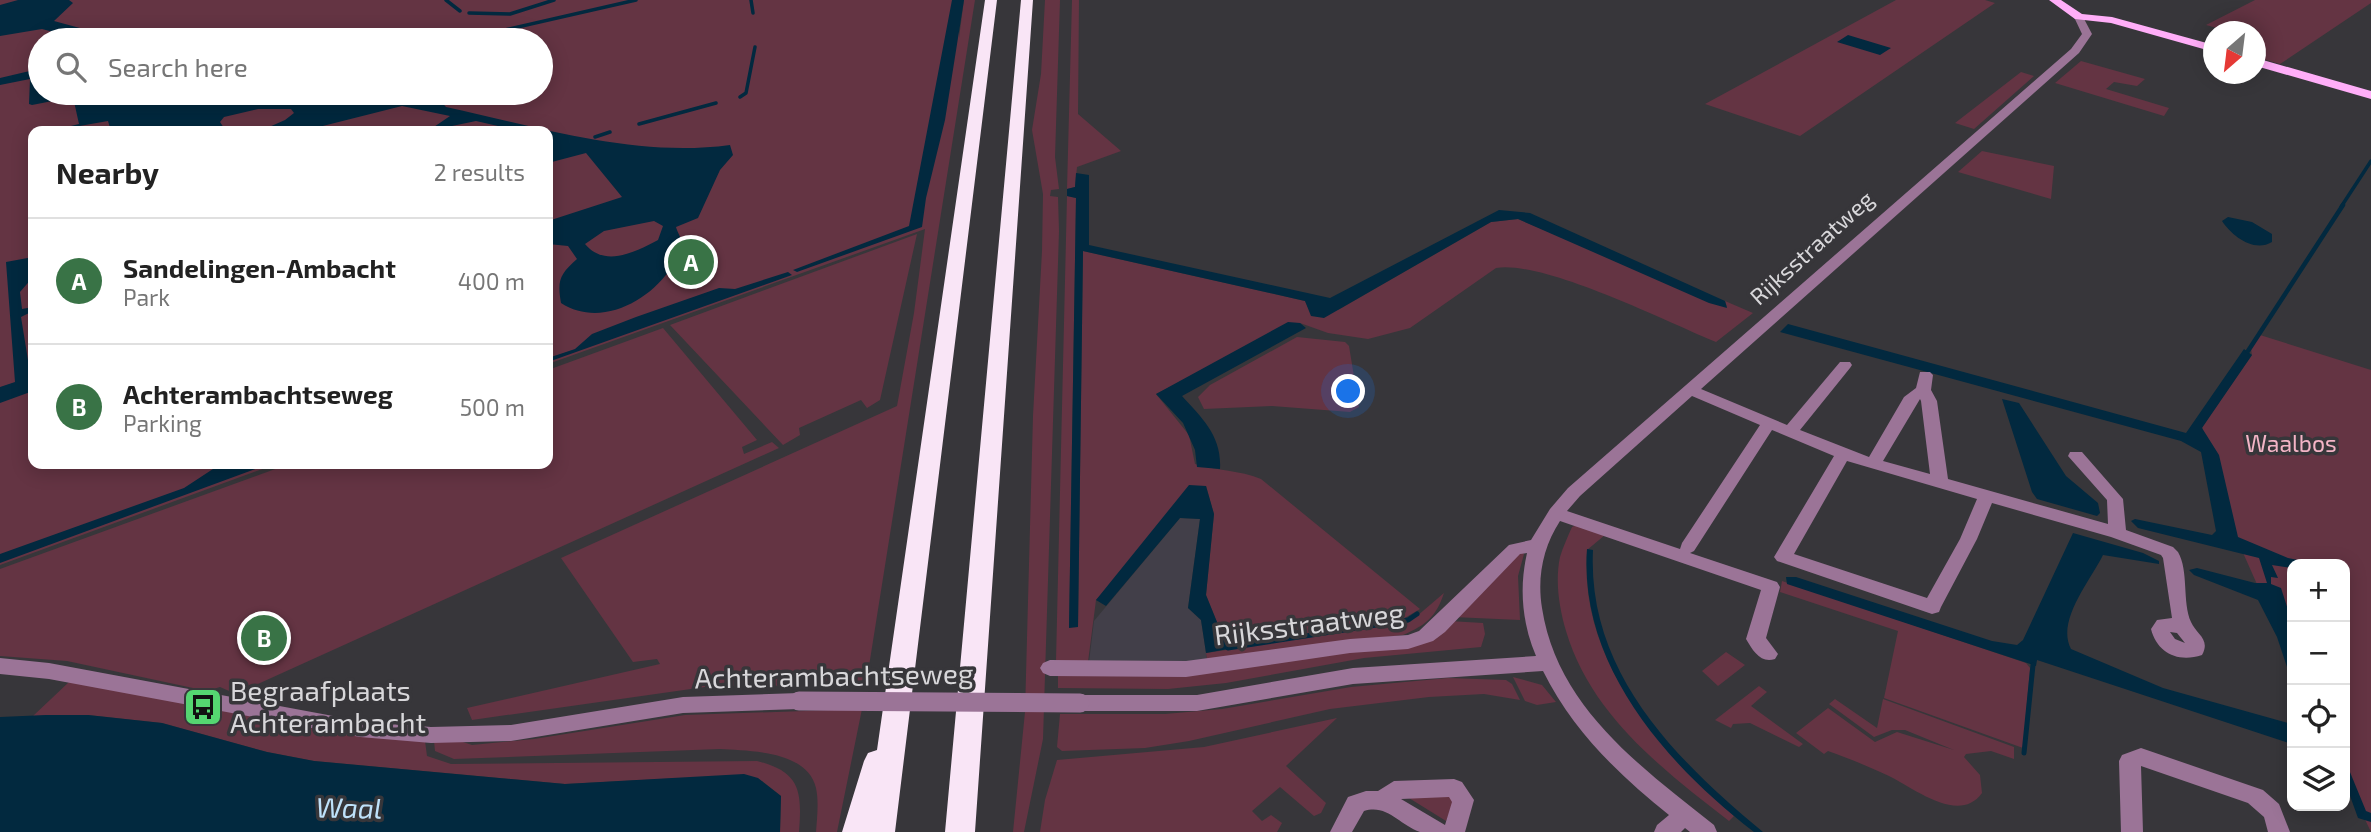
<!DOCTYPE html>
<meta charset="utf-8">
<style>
:root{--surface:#fff;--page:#f6f6f6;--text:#222;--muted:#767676;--line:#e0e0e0;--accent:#397346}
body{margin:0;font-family:"Exo 2",sans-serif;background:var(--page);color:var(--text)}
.controls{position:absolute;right:21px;bottom:21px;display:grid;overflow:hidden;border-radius:14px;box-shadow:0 4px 18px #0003}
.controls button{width:63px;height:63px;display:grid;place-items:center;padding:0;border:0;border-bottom:2px solid var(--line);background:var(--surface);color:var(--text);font:35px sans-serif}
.compass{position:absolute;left:2203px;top:21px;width:63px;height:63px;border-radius:50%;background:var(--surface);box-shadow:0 4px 18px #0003;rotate:208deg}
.you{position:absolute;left:1349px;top:392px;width:24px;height:24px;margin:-18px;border:5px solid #fff;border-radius:50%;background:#1a73e8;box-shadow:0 0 0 10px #1a73e833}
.badge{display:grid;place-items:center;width:46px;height:46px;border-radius:50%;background:var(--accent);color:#fff;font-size:23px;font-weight:700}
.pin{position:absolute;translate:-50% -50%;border:4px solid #fff;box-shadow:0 2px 7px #0006}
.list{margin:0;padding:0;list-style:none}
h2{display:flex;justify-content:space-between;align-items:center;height:91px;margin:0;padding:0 28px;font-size:30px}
h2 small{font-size:23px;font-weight:400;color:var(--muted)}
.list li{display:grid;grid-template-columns:46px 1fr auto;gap:21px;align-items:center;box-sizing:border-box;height:126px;padding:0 28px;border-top:2px solid var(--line)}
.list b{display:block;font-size:26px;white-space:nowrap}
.list p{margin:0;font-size:23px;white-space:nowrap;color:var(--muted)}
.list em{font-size:23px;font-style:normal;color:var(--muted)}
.icon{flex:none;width:38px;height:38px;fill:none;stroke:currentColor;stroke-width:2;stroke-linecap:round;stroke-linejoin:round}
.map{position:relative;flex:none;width:2371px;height:832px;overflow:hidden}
.search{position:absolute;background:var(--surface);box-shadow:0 4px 18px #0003;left:28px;top:28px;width:525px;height:77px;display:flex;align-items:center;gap:18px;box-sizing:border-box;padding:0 24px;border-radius:38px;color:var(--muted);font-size:26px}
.panel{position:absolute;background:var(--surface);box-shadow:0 4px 18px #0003;left:28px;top:126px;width:525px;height:343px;border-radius:14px}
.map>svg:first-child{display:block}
</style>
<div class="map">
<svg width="2371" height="832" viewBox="0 0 2371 832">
<rect width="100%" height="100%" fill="#37363a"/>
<!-- built -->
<path fill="#423f49" d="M 1180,518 L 1200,519 L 1188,608 L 1201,620 L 1207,659 L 1163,664 L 1089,662 L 1094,621 Z"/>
<!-- green -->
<path fill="#643443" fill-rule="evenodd" d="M 0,0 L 959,0 L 959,38 L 964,0 L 975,0 L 866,685 L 712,686 L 472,720 L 467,708 L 660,664 L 657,659 L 633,662 L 561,558 L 897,406 L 914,313 L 925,229 L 548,364 L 548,131 L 33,131 L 33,464 L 276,464 L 0,565 ZM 40,40 L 541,40 L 541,93 L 40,93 Z
M 1045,0 L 1060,0 L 1055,157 L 1059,189 L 1051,190 L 1050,196 L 1058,197 L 1059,231 L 1043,739 L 1024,832 L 1013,832 L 1025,712 L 1033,416 L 1042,251 L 1043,194 L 1032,130 L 1041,74 Z
M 1072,0 L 1079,0 L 1078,114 L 1121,151 L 1077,167 L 1075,187 L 1067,189 Z
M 1896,0 L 1985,0 L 1995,3 L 1800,136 L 1705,104 Z
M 2255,0 L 2371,0 L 2371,3 L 2280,64 L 2256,57 L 2256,32 L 2228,31 L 2206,25 Z
M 2081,61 L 2145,79 L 2137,86 L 2114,82 L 2106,89 L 2169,108 L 2164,116 L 2055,83 Z
M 2021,72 L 2034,76 L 1974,129 L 1955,123 Z
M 1982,151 L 2054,166 L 2051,199 L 1958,172 Z
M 1067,196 L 1076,198 L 1069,627 L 1078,627 L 1083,251 L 1305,301 L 1308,307 L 1338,310 L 1491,222 L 1518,219 L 1727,307 L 1725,301 L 1753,313 L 1716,342 C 1667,322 1544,260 1496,268 L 1410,328 L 1368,339 L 1328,333 L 1300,323 L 1156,394 L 1189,435 L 1195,464 C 1218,471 1239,470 1261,479 L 1420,609 L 1403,619 L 1227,647 L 1206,595 L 1214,514 L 1206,486 L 1096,600 L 1088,662 L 1056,661 Z
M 917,234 L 880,400 L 867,408 L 861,400 L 799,428 L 800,435 L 783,445 L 670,325 Z
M 663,328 L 757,440 L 742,447 L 744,454 L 772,442 L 779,448 L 236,694 L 220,687 L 207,691 L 67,661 L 0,656 L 0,569 L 289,464 L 548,464 L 548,370 Z
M 2260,335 L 2371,370 L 2371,832 L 2345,778 L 2345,564 L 2292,564 L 2292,663 L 2236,537 L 2202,427 L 2252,355 L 2251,349 Z
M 1297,337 L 1345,342 L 1349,346 L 1359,407 L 1350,412 L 1272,406 L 1204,409 L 1198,397 L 1210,385 Z
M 1577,525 L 1605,535 L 1587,550 C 1579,663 1658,744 1734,816 L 1729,821 C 1666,772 1591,716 1566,631 C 1559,607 1555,581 1560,557 C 1563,547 1568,536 1572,527 Z
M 1520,551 L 1524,554 L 1518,576 L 1520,620 L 1453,617 Z
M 1782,581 L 2026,663 L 2030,668 L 2023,748 L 1884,698 L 1898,631 L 1780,592 Z
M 1444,593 C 1436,617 1426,625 1403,635 L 1207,659 L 1206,653 L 1410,622 Z
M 1449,621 L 1483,623 L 1485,634 L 1481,647 L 1364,658 L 1226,683 L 1168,689 L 1058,688 L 1058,671 L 1178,672 L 1424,640 Z
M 1726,652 L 1745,665 L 1718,686 L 1702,671 Z
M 1513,677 L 1542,685 L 1556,702 L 1537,705 L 1525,701 Z
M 1448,678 L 1506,680 L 1512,684 L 1520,700 L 1484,694 L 1429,697 L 1330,709 L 1189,741 L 1145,748 L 1062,751 L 1057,747 L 1060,714 L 1165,714 L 1222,709 L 1351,687 Z
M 69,682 L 425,741 L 427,756 L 451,764 L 757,761 C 801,772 802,792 799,832 L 780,832 L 781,796 L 762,781 L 681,778 L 565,784 L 314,761 L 267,752 L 162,723 L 88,715 L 33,716 Z
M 1759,686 L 1767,692 L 1751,706 L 1803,744 L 1799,747 L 1750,723 L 1733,724 L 1731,728 L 1715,720 Z
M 1835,699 L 1877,728 L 1883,699 L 2014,747 L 2014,759 L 1991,751 L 1966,754 L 1964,757 L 1980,775 L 1982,793 C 1959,825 1914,788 1889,776 C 1870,767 1848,758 1828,751 L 1824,754 L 1796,733 L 1828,708 L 1875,742 L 1897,732 L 1954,750 L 1905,730 L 1892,730 L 1874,737 L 1829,704 Z
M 862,709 L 837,832 L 816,832 C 817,818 819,802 816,788 C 807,750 749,751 720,749 L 454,759 L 435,751 L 434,741 L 460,741 L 472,745 L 534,739 L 685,715 Z
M 1337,718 L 1286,766 L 1326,803 L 1321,813 L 1314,816 L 1280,787 L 1252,811 L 1262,821 L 1271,815 L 1282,823 L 1277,832 L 1040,832 L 1045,800 L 1057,760 L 1204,747 Z
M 1457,795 L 1446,821 L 1409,798 Z"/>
<!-- water -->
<path fill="#02293f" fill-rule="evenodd" d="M 18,0 L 69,0 L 73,3 L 54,21 L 124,40 L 51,40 L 61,34 L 42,29 L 0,36 L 0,5 Z
M 952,0 L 964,0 L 945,120 L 926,198 L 922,227 L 797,272 L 793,270 L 909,226 Z
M 1848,35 L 1891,48 L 1880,55 L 1837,42 Z
M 40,46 L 40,93 L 242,93 C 274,104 301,95 333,93 C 364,90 395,93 426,93 L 437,97 L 446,107 C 538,127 635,158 730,145 L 733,155 L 720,170 L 698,218 L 676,227 C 677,231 681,238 682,242 C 684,252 675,264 669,271 C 645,304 598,327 561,303 C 557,280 560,274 577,259 L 568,246 L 548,244 L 548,221 L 622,197 L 586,153 L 548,163 L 548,131 L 509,131 L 511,129 L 476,121 L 428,131 L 450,116 L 402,106 L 303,131 L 260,131 L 285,120 L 294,113 L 291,109 L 258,109 L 224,117 L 220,122 L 226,131 L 111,131 L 108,121 L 51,131 L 79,124 L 73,97 L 32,105 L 29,104 L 30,79 L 0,85 L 0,78 L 34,70 L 34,49 ZM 654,221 L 663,226 L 658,240 C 635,252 605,268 585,244 L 604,231 Z
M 1076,173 L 1089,175 L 1089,245 L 1330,298 L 1499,210 L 1530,213 L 1725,301 L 1727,308 L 1709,303 L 1518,219 L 1491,222 L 1324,318 L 1311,316 L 1305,301 L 1083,251 L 1078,627 L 1069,628 L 1076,198 L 1067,196 L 1067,189 L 1075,187 Z
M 2228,217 L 2252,222 L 2272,234 L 2272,242 C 2254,253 2232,236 2222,221 Z
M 33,257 L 33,277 L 20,292 L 22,309 L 33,307 L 33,311 L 21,317 L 33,391 L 0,403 L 0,387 L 15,382 L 6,262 Z
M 788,272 L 792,275 L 548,362 L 548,358 L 575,349 L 592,334 L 636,317 L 719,288 L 735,289 Z
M 1288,322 L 1300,323 L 1306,328 L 1182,396 C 1202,418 1222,436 1220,469 L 1197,467 L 1195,450 L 1183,423 L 1156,394 Z
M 1788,324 L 2186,433 L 2244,349 L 2252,355 L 2202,428 L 2219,455 L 2238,537 L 2288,558 L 2318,564 L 2292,564 L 2292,568 L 2272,565 L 2278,578 L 2271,577 L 2271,584 L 2281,588 L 2292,622 L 2292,682 L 2277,637 L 2258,600 L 2194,575 L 2189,570 L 2197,568 L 2255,583 L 2267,583 L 2259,558 L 2138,528 L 2131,521 L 2135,519 L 2212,535 L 2216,531 L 2201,452 L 2181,441 L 1780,332 Z
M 2002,399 L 2019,403 L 2066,476 L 2098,503 L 2100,513 L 2097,516 L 2037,499 L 2032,492 Z
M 230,464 L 269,464 L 0,563 L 0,554 L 184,488 L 213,469 Z
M 1189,485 L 1206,486 L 1214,514 L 1206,595 L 1228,649 L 1206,653 L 1201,620 L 1188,608 L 1200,519 L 1180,518 L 1106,606 L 1096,600 Z
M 2073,533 L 2143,553 L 2159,561 L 2159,564 L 2103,555 C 2090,581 2056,621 2071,649 L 2163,688 L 2292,724 L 2292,744 L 2037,660 L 2036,666 L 1787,584 L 1786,577 L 1796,577 L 1992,641 L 2017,645 L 2023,640 Z
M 1587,549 L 1593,550 C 1587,672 1676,760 1763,832 L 1754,832 C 1667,765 1579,666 1587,549 Z
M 46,715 L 88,715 L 162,723 L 267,752 L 314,761 L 565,784 L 744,774 L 758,778 L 781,796 L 780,832 L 0,832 L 0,717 Z
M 2345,760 L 2366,811 L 2371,813 L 2371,822 L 2358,818 L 2345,782 Z"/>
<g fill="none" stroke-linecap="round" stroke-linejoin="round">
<!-- stream-far2 -->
<path stroke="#02293f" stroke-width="3.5" d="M 446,0 L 460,11
M 751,0 L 753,13
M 469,13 L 510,14 L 554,0
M 487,34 L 636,0
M 740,97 L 746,93 L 755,47
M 639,124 L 716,103
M 595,137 L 610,132
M 2341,207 L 2371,161"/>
<!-- stream-far1 -->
<path stroke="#02293f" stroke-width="4.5" d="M 2248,351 L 2343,205"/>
<!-- stream -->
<path stroke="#02293f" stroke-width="5" d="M 1228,648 L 1408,620 L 1417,614
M 2024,753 L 2033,665"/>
<!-- minor -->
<path fill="#9b7497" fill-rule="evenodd" d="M 2076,15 L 2082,15 L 2092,34 L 2079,53 L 1701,389 L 1787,425 L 1840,362 L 1850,362 L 1852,365 L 1850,368 L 1800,430 L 1869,457 L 1904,397 L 1916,388 L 1920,372 L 1930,372 L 1933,375 L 1931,390 L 1937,401 L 1948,479 L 2108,524 L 2107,500 L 2068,456 L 2070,452 L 2082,452 L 2123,499 L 2126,530 L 2173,547 L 2178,552 C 2189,571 2182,602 2191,622 C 2196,634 2211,639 2202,655 C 2178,663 2157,653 2151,629 L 2157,620 L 2172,618 L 2163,558 L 2161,555 L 2111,537 L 1992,503 L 1977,539 L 1941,607 L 1939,612 L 1932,614 L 1777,561 L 1774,557 L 1834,456 L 1772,430 L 1694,551 L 1690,553 L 1777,582 L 1780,587 L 1766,638 L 1778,654 L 1775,659 C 1761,664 1753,651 1746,639 L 1761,590 L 1560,521 C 1543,547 1537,577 1542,608 C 1557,707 1641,767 1714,825 L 1717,832 L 1690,832 L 1685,828 L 1681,832 L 1654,832 L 1657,825 L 1669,815 C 1618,774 1573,731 1543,671 L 1353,684 L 1197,711 L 1080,711 L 1073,709 L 1070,703 L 1073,697 L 1080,695 L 1197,695 L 1353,668 L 1536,656 C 1522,623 1519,588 1527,553 L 1520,554 L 1445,632 L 1433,641 L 1408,649 L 1350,653 L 1186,677 L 1050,676 L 1043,673 L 1040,668 L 1043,663 L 1050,660 L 1186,661 L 1350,639 L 1408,635 L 1419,631 L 1509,545 L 1531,540 L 1550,509 L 1568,488 L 2071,49 L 2082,34 L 2074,17 ZM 1692,396 L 1760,425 L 1682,543 L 1680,549 L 1567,511 L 1580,496 ZM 1920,399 L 1921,401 L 1930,474 L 1883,461 ZM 1847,461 L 1977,499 L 1960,539 L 1927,598 L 1794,554 ZM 2170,632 L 2177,633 L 2185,643 L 2175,639 Z
M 0,658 L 49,663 L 360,721 L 431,727 L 511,725 L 683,697 L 799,693 L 806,695 L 809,701 L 806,707 L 799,709 L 683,713 L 511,741 L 431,743 L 360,737 L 49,679 L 0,674 Z
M 2141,748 L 2263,790 L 2279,804 L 2290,832 L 2268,832 L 2264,817 L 2248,803 L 2141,766 L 2143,832 L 2121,832 L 2119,761 L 2122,755 Z
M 1454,779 L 1462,782 L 1474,800 L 1465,832 C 1452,832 1432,832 1420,832 C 1399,825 1388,804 1364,811 L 1352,832 L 1330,832 L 1348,797 L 1366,791 L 1378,791 L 1394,781 ZM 1449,797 L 1452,802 L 1445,825 L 1401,799 Z"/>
<!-- major -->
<path fill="#ffaef8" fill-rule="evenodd" d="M 2049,0 L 2061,0 L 2082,14 L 2112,17 L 2214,45 L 2214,52 L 2111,23 L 2075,19 Z
M 2256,58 L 2371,91 L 2371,99 L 2256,66 Z"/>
<!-- highway -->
<path fill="#f9e5f6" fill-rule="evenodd" d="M 985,0 L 997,0 L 895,832 L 842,832 L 864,761 L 868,753 L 877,750 Z
M 1021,0 L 1033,0 L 975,832 L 945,832 Z"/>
<!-- minor-bridge -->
<path stroke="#9b7497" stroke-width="19" d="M 799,701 L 1080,703"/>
</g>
<!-- icons -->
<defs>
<symbol id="bus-square" viewBox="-11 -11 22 22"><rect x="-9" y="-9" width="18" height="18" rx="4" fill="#55d671" stroke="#37363a"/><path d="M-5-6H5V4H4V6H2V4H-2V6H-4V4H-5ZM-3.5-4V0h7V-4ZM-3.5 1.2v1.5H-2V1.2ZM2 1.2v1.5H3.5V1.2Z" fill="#111"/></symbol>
</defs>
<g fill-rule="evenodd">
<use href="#bus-square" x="181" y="685" width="44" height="44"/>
</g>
<g text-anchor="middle" stroke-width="7" stroke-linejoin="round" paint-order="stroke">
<!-- street labels -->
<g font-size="23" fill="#d8d7da" stroke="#37363a">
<text transform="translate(1812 248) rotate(-42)" y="8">Rijksstraatweg</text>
</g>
<!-- park labels -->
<g font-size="23" fill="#f3b4c6" stroke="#37363a">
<text x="2291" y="452">Waalbos</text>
</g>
<!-- near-street labels -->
<g font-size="28" fill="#d8d7da" stroke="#37363a">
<text transform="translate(1309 624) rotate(-7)" y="10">Rijksstraatweg</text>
<text transform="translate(834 676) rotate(-1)" y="10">Achterambachtseweg</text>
</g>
<!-- near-poi labels -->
<g font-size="28" fill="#d8d7da" stroke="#37363a" text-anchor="start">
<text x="230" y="701">Begraafplaats<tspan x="230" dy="32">Achterambacht</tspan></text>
</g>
<!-- near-water labels -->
<g font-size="28" font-style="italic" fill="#bee1fa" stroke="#37363a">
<text transform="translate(349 808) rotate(1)" y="10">Waal</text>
</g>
</g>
</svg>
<div class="controls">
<button>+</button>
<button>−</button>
<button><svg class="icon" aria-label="locate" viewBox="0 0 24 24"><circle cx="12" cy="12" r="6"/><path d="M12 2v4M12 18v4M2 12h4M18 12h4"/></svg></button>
<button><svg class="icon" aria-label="layers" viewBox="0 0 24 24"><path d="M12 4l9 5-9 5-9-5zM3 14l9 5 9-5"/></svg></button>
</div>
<svg class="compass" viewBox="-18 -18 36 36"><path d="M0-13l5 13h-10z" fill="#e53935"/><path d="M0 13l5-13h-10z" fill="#767676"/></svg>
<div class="you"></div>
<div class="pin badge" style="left:691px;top:262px">A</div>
<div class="pin badge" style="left:264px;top:638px">B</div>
<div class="search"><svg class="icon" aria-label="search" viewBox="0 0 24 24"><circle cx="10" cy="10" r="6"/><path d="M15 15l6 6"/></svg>Search here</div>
<section class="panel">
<h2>Nearby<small>2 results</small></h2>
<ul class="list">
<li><span class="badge">A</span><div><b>Sandelingen-Ambacht</b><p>Park</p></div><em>400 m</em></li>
<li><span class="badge">B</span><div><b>Achterambachtseweg</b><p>Parking</p></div><em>500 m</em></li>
</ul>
</section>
</div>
